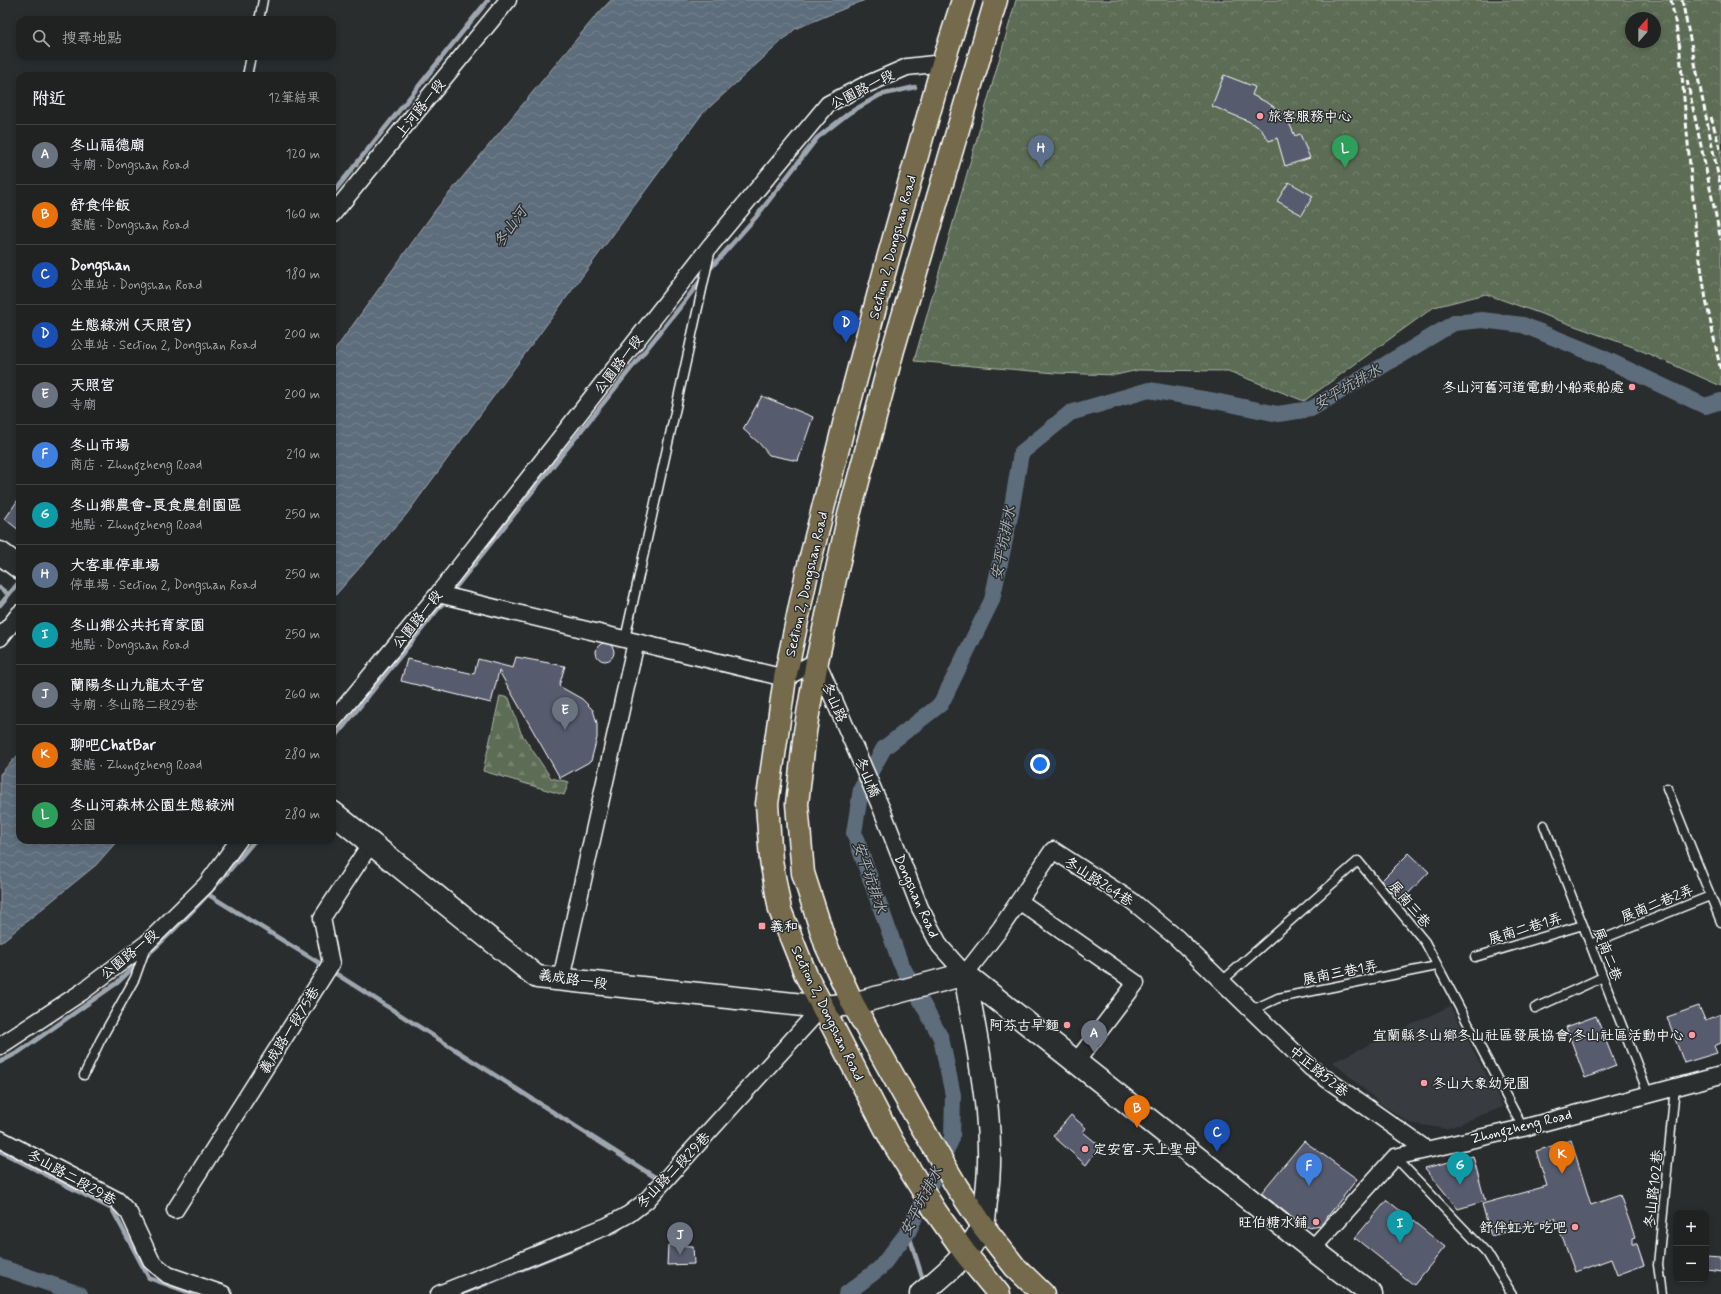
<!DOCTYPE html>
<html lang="zh-TW">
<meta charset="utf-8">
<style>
:root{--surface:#202222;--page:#282a2a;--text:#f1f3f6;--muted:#a2a4a5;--line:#3d3f40;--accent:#ff9aa2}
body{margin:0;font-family:Mynerve,"LXGW WenKai TC",sans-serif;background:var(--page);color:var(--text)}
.controls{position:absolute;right:12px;bottom:12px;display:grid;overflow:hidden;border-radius:8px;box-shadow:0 2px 6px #0003}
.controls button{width:36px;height:36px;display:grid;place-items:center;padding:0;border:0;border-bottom:1px solid var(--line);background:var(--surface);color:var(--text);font:20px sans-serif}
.compass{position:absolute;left:1625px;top:12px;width:36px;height:36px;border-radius:50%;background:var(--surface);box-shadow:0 2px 6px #0003;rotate:21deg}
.you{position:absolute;left:1040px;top:764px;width:14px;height:14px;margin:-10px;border:3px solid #fff;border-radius:50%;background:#1a73e8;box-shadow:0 0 0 6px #1a73e833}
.badge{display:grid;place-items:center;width:26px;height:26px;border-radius:50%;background:var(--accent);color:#fff;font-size:13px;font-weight:700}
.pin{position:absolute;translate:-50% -33px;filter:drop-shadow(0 1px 2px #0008)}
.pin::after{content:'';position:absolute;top:21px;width:14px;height:12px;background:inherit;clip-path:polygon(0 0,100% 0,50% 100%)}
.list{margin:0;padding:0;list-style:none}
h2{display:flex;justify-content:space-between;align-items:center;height:52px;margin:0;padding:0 16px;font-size:17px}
h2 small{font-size:13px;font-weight:400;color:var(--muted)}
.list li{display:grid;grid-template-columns:26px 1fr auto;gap:12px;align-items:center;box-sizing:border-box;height:60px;padding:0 16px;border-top:1px solid var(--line)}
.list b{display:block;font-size:15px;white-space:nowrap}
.list p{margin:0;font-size:13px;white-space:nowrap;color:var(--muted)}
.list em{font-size:13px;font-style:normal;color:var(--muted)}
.icon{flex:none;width:22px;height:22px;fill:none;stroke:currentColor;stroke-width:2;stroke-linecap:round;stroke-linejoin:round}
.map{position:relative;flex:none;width:1721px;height:1294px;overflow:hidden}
.search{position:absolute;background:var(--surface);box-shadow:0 2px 6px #0003;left:16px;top:16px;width:320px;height:44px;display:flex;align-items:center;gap:10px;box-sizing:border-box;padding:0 14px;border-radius:12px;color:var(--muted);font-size:15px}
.panel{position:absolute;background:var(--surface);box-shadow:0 2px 6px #0003;left:16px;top:72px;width:320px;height:772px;border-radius:12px}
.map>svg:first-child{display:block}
</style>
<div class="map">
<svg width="1721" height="1294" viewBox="0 0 1721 1294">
<defs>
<pattern id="forest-firs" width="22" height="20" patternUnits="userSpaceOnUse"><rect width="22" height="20" fill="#5c6c55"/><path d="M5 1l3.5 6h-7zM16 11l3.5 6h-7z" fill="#74826e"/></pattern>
<pattern id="park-crowns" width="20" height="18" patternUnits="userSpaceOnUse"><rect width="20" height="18" fill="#5c6c55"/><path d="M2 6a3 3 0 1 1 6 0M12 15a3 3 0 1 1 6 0" fill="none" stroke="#74826e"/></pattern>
<pattern id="water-waves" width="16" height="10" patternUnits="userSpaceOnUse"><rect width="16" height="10" fill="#5d6d7b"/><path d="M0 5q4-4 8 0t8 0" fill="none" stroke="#75838f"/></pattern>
</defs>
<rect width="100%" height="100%" fill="#2a2d2e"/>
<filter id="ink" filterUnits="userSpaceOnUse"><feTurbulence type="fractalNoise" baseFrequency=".025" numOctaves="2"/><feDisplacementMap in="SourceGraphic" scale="8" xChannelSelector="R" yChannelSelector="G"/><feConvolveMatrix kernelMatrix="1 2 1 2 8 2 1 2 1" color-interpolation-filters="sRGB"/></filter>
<g filter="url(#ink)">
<!-- built -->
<path fill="#373b41" d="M 1450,1006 L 1503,1107 L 1446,1129 L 1410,1123 L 1381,1104 L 1333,1062 Z"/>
<!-- forest -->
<path fill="url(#forest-firs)" stroke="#aeb6aa" d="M 500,696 L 509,698 L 521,733 L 551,778 L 569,782 L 564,795 L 483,771 Z"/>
<!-- park -->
<path fill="url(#park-crowns)" stroke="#aeb6aa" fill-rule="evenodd" d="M 1016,0 L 1721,0 L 1721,386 L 1633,347 L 1486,294 L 1434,307 L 1304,401 L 1228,371 L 1138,370 L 1116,375 L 1056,373 L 914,361 ZM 1631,18 L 1655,18 L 1655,42 L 1631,42 Z"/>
<!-- water -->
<path fill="url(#water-waves)" stroke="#9ea7b0" d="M 611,0 L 865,0 L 795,29 L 702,114 L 406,515 L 332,599 L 332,354 L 437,208 L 594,18 Z
M 20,753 L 20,840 L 118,840 L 96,865 L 0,943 L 0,774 Z"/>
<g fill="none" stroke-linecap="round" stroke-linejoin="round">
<!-- stream -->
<path stroke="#9ea7b0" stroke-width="4.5" d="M 332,194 L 488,0
M 708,271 L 756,217 L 817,138 L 849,113 L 880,95 L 915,87
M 0,588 L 8,594
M 451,593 L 685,301 L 703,277
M 0,605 L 20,581
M 332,741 L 446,599
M 209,895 L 316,961 L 661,1181
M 144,958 C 186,920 219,884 255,840
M 0,1062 L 19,1052 L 117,983 L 138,963
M 0,1151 L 112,1209 L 149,1278 L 193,1294
M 908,1232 L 924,1283
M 605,1235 L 616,1231 L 624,1224
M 461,1294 L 587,1243"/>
<!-- canal -->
<path stroke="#5d6d7b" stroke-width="16" d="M 0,1267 L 80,1294
M 846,1294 L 880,1268 L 908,1232 L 952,1138 L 953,1095 L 941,1038 L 900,962 L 854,833 L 861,789 L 884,748 L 941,704 L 992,600 L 1011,512 L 1021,453 L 1070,413 L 1149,390 L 1215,401 L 1278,414 L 1311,409 L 1454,323 L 1482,320 L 1523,325 L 1597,355 L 1705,406 L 1721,401"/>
</g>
<!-- building -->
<path fill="#565b6d" stroke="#fff" d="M 1224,75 L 1255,87 L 1252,95 L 1268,103 L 1280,111 L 1289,123 L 1295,136 L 1300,134 L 1310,158 L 1285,166 L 1277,138 L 1269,141 L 1260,128 L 1248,121 L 1212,106 Z
M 1289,182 L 1313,196 L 1302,215 L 1277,201 Z
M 762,396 L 813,417 L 798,461 L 769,455 L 759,443 L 743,429 Z
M 20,497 L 20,531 L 5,519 Z
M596 652a9 9 0 1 1 18 0a9 9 0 1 1-18 0Z
M 516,657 L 565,666 L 559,686 L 582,699 L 593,710 L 597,723 L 597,738 L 591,761 L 560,778 L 499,671 L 491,703 L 401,681 L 407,659 L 474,674 L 478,659 L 513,668 Z
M 1409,853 L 1429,872 L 1401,901 L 1381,881 Z
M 1699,1006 L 1705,1020 L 1721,1014 L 1721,1043 L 1714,1046 L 1717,1053 L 1684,1063 L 1667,1017 Z
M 1596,1016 L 1616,1066 L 1585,1078 L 1566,1027 Z
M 1071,1115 L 1086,1128 L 1083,1132 L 1100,1146 L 1086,1165 L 1053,1136 Z
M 1571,1140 L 1591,1205 L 1620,1195 L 1635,1237 L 1632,1238 L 1632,1244 L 1637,1244 L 1644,1265 L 1617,1275 L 1611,1259 L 1575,1272 L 1555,1218 L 1491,1236 L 1482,1204 L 1547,1186 L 1536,1151 Z
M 1304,1141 L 1357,1179 L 1321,1225 L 1309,1227 L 1303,1226 L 1261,1193 Z
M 1473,1156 L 1485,1201 L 1458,1209 L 1425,1168 Z
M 1387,1200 L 1445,1247 L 1414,1285 L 1355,1238 Z
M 668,1245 L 693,1246 L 694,1264 L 667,1265 Z
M 1706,1256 L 1721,1257 L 1721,1271 L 1706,1269 Z"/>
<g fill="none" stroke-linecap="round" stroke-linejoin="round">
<defs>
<path id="lane" d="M 259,20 L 263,0
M 247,76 L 251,56
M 625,639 L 710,253
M 1667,788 L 1721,922
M 1544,825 L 1648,1093
M 1590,944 L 1710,896
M 1475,957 L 1583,925
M 1221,982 L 1358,861 L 1425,942 L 1523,1128
M 1535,1008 L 1603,977
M 1250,1011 L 1278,998 L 1437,966
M 84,1075 L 100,1041 L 135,978 L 146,947
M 1395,1157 L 1487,1253 L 1512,1294
M 1662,1294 L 1658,1265 L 1675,1087"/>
<path id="street" d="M 332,215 L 508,0
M 438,594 L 785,678 L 817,661 L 882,810 L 920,908 L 940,946 L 965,974 L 1000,929 L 1053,850 L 1132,901 L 1177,938 L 1311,1068 L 1426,1149
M 0,638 L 20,613
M 332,722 L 438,594 L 711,245 L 828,104 L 863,86 L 907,67 L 943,63
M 1019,901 L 1136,983 L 1076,1062
M 561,979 L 636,642
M 0,1046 L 82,992 L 147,943 L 206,885 L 239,840
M 0,1139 L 117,1200 L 129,1213 L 152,1262 L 168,1275 L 223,1294
M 175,1210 L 331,964 L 322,918 L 371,843
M 1312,1249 L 1395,1157 L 1523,1128 L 1721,1075
M 439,1294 L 607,1226 L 629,1214 L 646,1201 L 822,1007"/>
<path id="secondary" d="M 0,553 L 20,568
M 332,812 L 537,977 L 822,1007 L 853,1004 L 965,974
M 965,974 L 1312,1249 L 1371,1294
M 921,1294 C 944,1275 969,1255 982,1227 C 985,1220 985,1209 986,1200 C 997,1125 977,1049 965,974"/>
<path id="primary" d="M 963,0 L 943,63 L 886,266 L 844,424 L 807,573 L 785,678 L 767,804 L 771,860 L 780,910 L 806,975 L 892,1141 L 936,1212 L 965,1253 L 999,1294
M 996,0 L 893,350 L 849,515 L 817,661 L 805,732 L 797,804 L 803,873 L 826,945 L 853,1004 L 919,1122 L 957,1187 L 983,1226 L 1015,1267 L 1043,1294"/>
</defs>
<!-- lane casing -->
<use href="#lane" stroke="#fff" stroke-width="11"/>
<!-- street casing -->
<use href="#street" stroke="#fff" stroke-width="19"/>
<!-- secondary casing -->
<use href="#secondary" stroke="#fff" stroke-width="25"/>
<!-- primary casing -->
<use href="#primary" stroke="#fff" stroke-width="25"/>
<!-- lane -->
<use href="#lane" stroke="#2a2d2e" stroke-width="8"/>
<!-- street -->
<use href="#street" stroke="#2a2d2e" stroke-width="16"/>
<!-- secondary -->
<use href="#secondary" stroke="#2a2d2e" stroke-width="22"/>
<!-- primary -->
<use href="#primary" stroke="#746b4b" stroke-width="22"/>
<!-- rail -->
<path stroke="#fff" stroke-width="3" stroke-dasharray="6 3" stroke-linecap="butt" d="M 1671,0 L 1680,47
M 1682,0 L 1721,189
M 1679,42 L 1696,233 L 1706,300 L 1721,372
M 1687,80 L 1721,240
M 1711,117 L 1721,152"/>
</g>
</g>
<!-- markers -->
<g fill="#ff9aa2" stroke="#2a2d2e" stroke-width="1.5">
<circle cx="1260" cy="116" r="4"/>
<circle cx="1632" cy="387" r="4"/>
<rect x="758" y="922" width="8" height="8" rx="2"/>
<circle cx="1067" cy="1025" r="4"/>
<circle cx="1692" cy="1035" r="4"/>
<circle cx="1424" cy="1083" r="4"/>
<circle cx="1085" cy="1149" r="4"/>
<circle cx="1316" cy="1222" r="4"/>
<circle cx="1575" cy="1227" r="4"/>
</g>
<g text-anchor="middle" stroke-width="3" stroke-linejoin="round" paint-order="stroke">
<!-- street labels -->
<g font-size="14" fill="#fff" stroke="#2a2d2e">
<text transform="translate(862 89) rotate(-27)" y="5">公園路一段</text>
<text transform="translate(420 108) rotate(-51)" y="5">上河路一段</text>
<text transform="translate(892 247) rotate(-75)" y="5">Section 2, Dongshan Road</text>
<text transform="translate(618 364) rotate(-52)" y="5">公園路一段</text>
<text transform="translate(806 584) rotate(-77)" y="5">Section 2, Dongshan Road</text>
<text transform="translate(417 619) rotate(-51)" y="5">公園路一段</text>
<text transform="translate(835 702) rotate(66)" y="5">冬山路</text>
<text transform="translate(868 777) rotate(67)" y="5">冬山橋</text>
<text transform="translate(1099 881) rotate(33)" y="5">冬山路264巷</text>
<text transform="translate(917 896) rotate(66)" y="5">Dongshan Road</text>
<text transform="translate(1657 903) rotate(-22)" y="5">展南二巷2弄</text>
<text transform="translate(1410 904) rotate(50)" y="5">展南三巷</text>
<text transform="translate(1525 928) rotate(-17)" y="5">展南二巷1弄</text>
<text transform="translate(129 954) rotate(-39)" y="5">公園路一段</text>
<text transform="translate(1608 954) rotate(69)" y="5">展南二巷</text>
<text transform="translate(1340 972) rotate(-11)" y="5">展南三巷1弄</text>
<text transform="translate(573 979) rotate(8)" y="5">義成路一段</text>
<text transform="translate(828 1013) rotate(64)" y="5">Section 2, Dongshan Road</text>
<text transform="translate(289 1030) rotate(-58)" y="5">義成路一段75巷</text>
<text transform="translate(1319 1071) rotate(39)" y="5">中正路52巷</text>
<text transform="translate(1521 1126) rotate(-14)" y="5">Zhongzheng Road</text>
<text transform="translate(673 1170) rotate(-46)" y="5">冬山路二段29巷</text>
<text transform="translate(72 1177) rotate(29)" y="5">冬山路二段29巷</text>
<text transform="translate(1653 1189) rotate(-84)" y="5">冬山路102巷</text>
</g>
<!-- poi labels -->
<g font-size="14" fill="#fff" stroke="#2a2d2e" text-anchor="end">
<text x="1268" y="121" text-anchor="start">旅客服務中心</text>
<text x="1624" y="392">冬山河舊河道電動小船乘船處</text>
<text x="770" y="931" text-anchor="start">義和</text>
<text x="1059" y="1030">阿芬古早麵</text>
<text x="1684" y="1040">宜蘭縣冬山鄉冬山社區發展協會;冬山社區活動中心</text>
<text x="1432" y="1088" text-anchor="start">冬山大象幼兒園</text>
<text x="1093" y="1154" text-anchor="start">定安宮-天上聖母</text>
<text x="1308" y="1227">旺伯糖水鋪</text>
<text x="1567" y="1232">舒伴虹光 吃吧</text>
</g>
<!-- water labels -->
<g font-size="15" font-style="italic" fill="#aeb6bd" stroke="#2a2d2e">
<text transform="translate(510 227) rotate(-54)" y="5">冬山河</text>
<text transform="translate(1347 387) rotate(-30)" y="5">安平坑排水</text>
<text transform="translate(1003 543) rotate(-79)" y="5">安平坑排水</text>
<text transform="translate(870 877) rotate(71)" y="5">安平坑排水</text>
<text transform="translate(921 1201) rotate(-63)" y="5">安平坑排水</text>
</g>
</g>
</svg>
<div class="controls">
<button>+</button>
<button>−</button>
</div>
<svg class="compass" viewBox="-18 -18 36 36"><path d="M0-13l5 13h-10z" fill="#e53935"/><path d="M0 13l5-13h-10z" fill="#a2a4a5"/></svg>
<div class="you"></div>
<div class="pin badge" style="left:1094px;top:1053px;background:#6b7280">A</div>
<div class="pin badge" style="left:1137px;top:1128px;background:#e8710a">B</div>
<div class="pin badge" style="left:1217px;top:1152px;background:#1a4fb4">C</div>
<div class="pin badge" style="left:846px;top:343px;background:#1a4fb4">D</div>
<div class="pin badge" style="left:565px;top:730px;background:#6b7280">E</div>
<div class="pin badge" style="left:1309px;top:1186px;background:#3f7fe0">F</div>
<div class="pin badge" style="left:1460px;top:1185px;background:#0f9aa8">G</div>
<div class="pin badge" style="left:1041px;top:168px;background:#5c6f8a">H</div>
<div class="pin badge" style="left:1400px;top:1243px;background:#0f9aa8">I</div>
<div class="pin badge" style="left:680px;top:1255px;background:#6b7280">J</div>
<div class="pin badge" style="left:1562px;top:1174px;background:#e8710a">K</div>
<div class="pin badge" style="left:1345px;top:168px;background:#2e9e5b">L</div>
<div class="search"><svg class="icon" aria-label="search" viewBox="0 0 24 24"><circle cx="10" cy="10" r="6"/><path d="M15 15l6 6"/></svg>搜尋地點</div>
<section class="panel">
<h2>附近<small>12筆結果</small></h2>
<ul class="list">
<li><span class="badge" style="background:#6b7280">A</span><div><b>冬山福德廟</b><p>寺廟 · Dongshan Road</p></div><em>120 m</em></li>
<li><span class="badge" style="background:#e8710a">B</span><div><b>舒食伴飯</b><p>餐廳 · Dongshan Road</p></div><em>160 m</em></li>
<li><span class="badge" style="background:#1a4fb4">C</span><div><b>Dongshan</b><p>公車站 · Dongshan Road</p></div><em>180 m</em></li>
<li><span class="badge" style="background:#1a4fb4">D</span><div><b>生態綠洲 (天照宮)</b><p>公車站 · Section 2, Dongshan Road</p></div><em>200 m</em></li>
<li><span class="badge" style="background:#6b7280">E</span><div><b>天照宮</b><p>寺廟</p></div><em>200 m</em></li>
<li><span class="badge" style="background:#3f7fe0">F</span><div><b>冬山市場</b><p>商店 · Zhongzheng Road</p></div><em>210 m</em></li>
<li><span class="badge" style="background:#0f9aa8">G</span><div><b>冬山鄉農會-良食農創園區</b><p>地點 · Zhongzheng Road</p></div><em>250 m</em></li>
<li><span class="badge" style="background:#5c6f8a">H</span><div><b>大客車停車場</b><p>停車場 · Section 2, Dongshan Road</p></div><em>250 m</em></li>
<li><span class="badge" style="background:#0f9aa8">I</span><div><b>冬山鄉公共托育家園</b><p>地點 · Dongshan Road</p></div><em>250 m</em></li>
<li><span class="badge" style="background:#6b7280">J</span><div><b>蘭陽冬山九龍太子宮</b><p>寺廟 · 冬山路二段29巷</p></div><em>260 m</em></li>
<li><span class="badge" style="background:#e8710a">K</span><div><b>聊吧ChatBar</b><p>餐廳 · Zhongzheng Road</p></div><em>280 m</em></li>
<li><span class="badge" style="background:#2e9e5b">L</span><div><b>冬山河森林公園生態綠洲</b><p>公園</p></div><em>280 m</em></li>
</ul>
</section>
</div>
